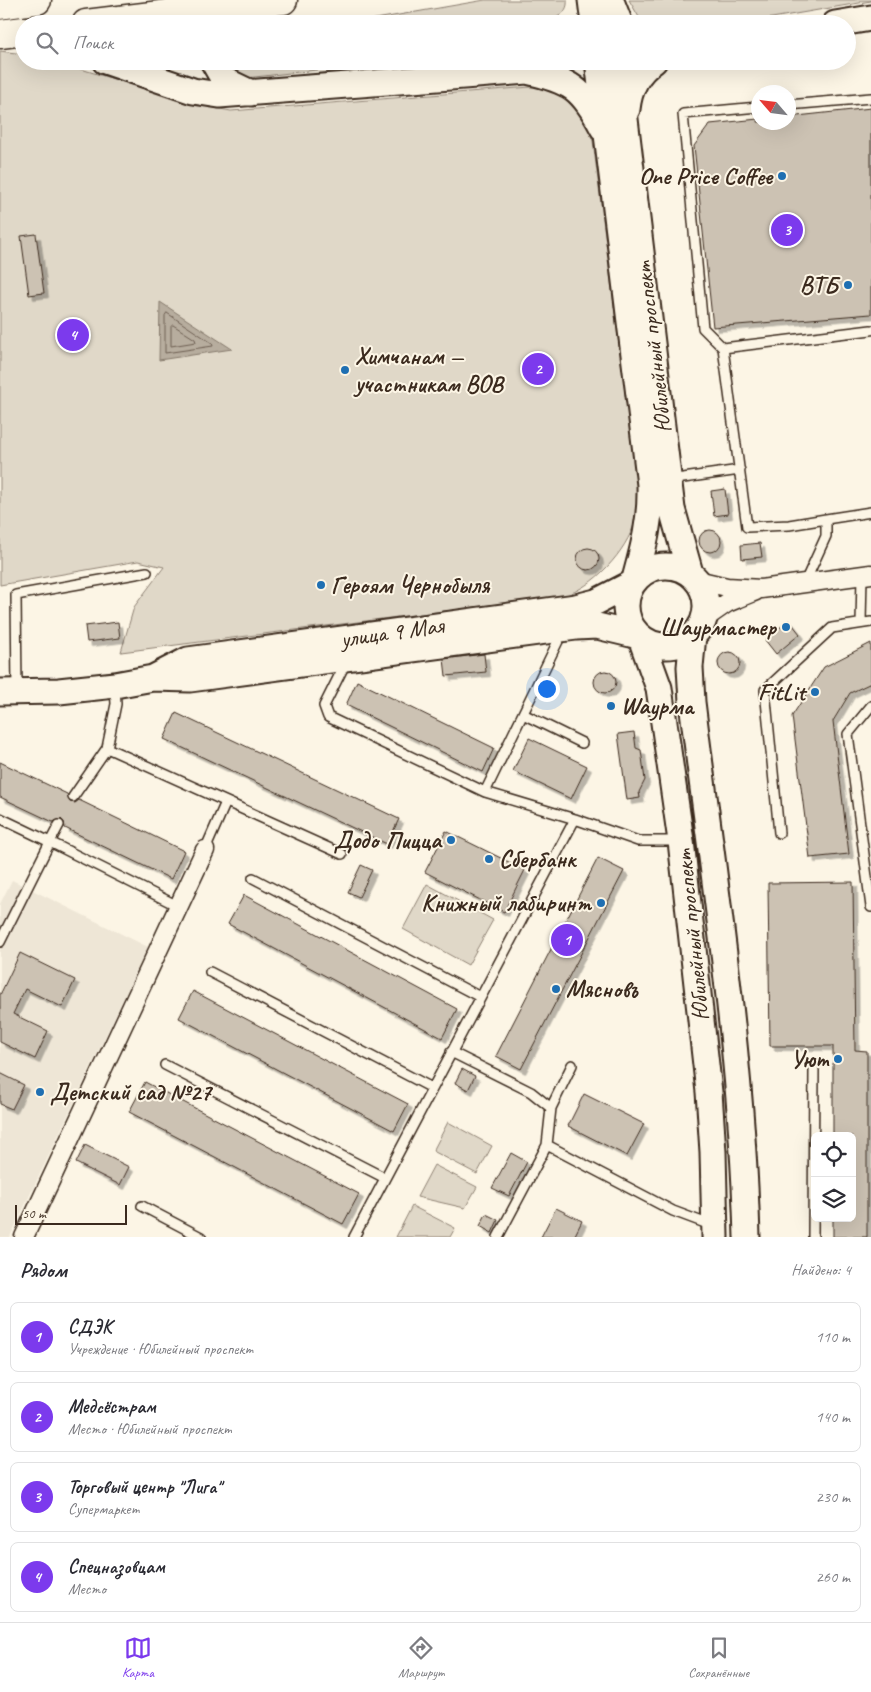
<!DOCTYPE html>
<html lang="ru">
<meta charset="utf-8">
<style>
:root{--surface:#fff;--page:#f7f7f7;--text:#2b2b33;--muted:#7c7c81;--line:#e1e1e2;--accent:#7c3aed}
body{margin:0;font-family:Caveat,sans-serif;background:var(--page);color:var(--text)}
.controls{position:absolute;right:15px;bottom:15px;display:grid;overflow:hidden;border-radius:8px;box-shadow:0 5px 20px #0002}
.controls button{width:45px;height:45px;display:grid;place-items:center;padding:0;border:0;border-bottom:1px solid var(--line);background:var(--surface);color:var(--text);font:25px sans-serif}
.compass{position:absolute;left:751px;top:85px;width:45px;height:45px;border-radius:50%;background:var(--surface);box-shadow:0 5px 20px #0002;rotate:298deg}
.scale{position:absolute;left:15px;bottom:12px;width:112px;box-sizing:border-box;padding-left:5px;border:2px solid #3b2a1e;border-top:0;font-size:14px;line-height:18px;white-space:nowrap;color:#3b2a1e;-webkit-text-stroke:4px #fcf5e5;paint-order:stroke}
.you{position:absolute;left:546px;top:688px;width:18px;height:18px;margin:-12px;border:4px solid #fff;border-radius:50%;background:#1a73e8;box-shadow:0 0 0 8px #1a73e833}
.badge{display:grid;place-items:center;width:32px;height:32px;border-radius:50%;background:var(--accent);color:#fff;font-size:16px;font-weight:700}
.pin{position:absolute;translate:-50% -50%;border:2px solid #fff;box-shadow:0 1px 5px #0006}
.list{margin:0;padding:0;list-style:none}
h2{display:flex;justify-content:space-between;align-items:center;height:65px;margin:0;padding:0 20px;font-size:21px}
h2 small{font-size:16px;font-weight:400;color:var(--muted)}
.list li{display:grid;grid-template-columns:32px 1fr auto;gap:15px;align-items:center;box-sizing:border-box;height:70px;margin:0 10px 10px;padding:0 10px;border:1px solid var(--line);border-radius:8px}
.list b{display:block;font-size:19px;white-space:nowrap}
.list p{margin:0;font-size:16px;white-space:nowrap;color:var(--muted)}
.list em{font-size:16px;font-style:normal;color:var(--muted)}
.icon{flex:none;width:28px;height:28px;fill:none;stroke:currentColor;stroke-width:2;stroke-linecap:round;stroke-linejoin:round}
.map{position:relative;flex:none;width:871px;height:1237px;overflow:hidden}
.search{position:absolute;background:var(--surface);box-shadow:0 5px 20px #0002;left:15px;right:15px;top:15px;height:55px;display:flex;align-items:center;gap:12px;box-sizing:border-box;padding:0 18px;border-radius:28px;color:var(--muted);font-size:19px}
.sheet{height:385px;background:var(--surface)}
nav{display:flex;justify-content:space-around;align-items:center;box-sizing:border-box;height:70px;border-top:1px solid var(--line);background:var(--surface);font-size:14px;color:var(--muted)}
nav a{display:grid;justify-items:center;gap:2px}
nav .on{color:var(--accent)}
.map>svg:first-child{display:block}
</style>
<div class="map">
<svg width="871" height="1237" viewBox="0 0 871 1237">
<defs>
<filter id="shadow"><feDropShadow dx="4.5" dy="4.5" stdDeviation="0" flood-color="#0004"/></filter>
</defs>
<rect width="100%" height="100%" fill="#fcf5e5"/>
<filter id="ink" filterUnits="userSpaceOnUse"><feTurbulence type="fractalNoise" baseFrequency=".02" numOctaves="2"/><feDisplacementMap in="SourceGraphic" scale="10" xChannelSelector="R" yChannelSelector="G"/><feConvolveMatrix kernelMatrix="1 2 1 2 8 2 1 2 1" color-interpolation-filters="sRGB"/></filter>
<g filter="url(#ink)">
<!-- built -->
<path fill="#eee6d6" d="M 12,880 L 148,947 L 10,1237 L 0,1237 L 0,904 Z"/>
<!-- green -->
<path fill="#e0d8c8" stroke="#8e8173" d="M 485,0 L 567,0 C 569,15 552,20 540,24 L 347,24 Z
M 629,0 L 871,0 L 871,1 L 737,24 L 643,24 Z
M 0,51 L 24,54 L 24,61 L 55,61 L 198,105 L 231,111 L 543,86 L 577,99 L 593,141 L 637,487 C 637,498 638,510 635,521 C 627,551 593,588 563,596 L 121,652 L 134,607 L 164,567 L 138,561 L 0,585 Z
M 223,61 L 333,61 L 334,68 L 246,78 L 236,75 Z
M 339,61 L 404,61 L 339,67 Z
M 427,884 L 493,920 L 468,965 L 403,929 Z
M 448,1122 L 492,1146 L 477,1174 L 433,1151 Z
M 434,1165 L 477,1187 L 465,1208 L 417,1197 Z
M 412,1206 L 455,1228 L 450,1237 L 396,1237 Z"/>
<!-- water -->
<path fill="#b7ad9e" stroke="#85796b" d="M 160,302 L 232,349 L 159,360 Z"/>
<g fill="none" stroke-linecap="round" stroke-linejoin="round">
<!-- shore -->
<path stroke="#6d5e51" stroke-width="1" d="M 167,313 L 212,343 L 213,346 L 165,353 L 165,316 Z
M 173,325 L 195,339 L 196,342 L 171,346 L 171,327 Z"/>
</g>
<!-- building -->
<path fill="#ccc2b3" stroke="#3b2a1e" filter="url(#shadow)" d="M 871,108 L 871,314 L 713,327 L 694,146 L 710,124 L 758,119 L 758,122 L 788,122 L 788,117 Z
M 36,234 L 44,293 L 29,295 L 21,236 Z
M 725,489 L 728,514 L 714,516 L 711,491 Z
M699 541a11 11 0 1 1 22 0a11 11 0 1 1-22 0Z
M 760,543 L 762,557 L 742,559 L 741,545 Z
M577 559a11 11 0 1 1 22 0a11 11 0 1 1-22 0Z
M 789,620 L 800,634 L 776,654 L 765,640 Z
M 118,622 L 120,638 L 87,642 L 85,626 Z
M 871,643 L 871,683 L 850,693 L 833,721 L 849,854 L 810,858 L 792,716 L 824,667 Z
M718 663a11 11 0 1 1 22 0a11 11 0 1 1-22 0Z
M 484,654 L 486,672 L 446,676 L 444,659 Z
M594 682a11 11 0 1 1 22 0a11 11 0 1 1-22 0Z
M 357,681 L 494,748 L 483,772 L 346,705 Z
M 176,713 L 399,819 L 387,844 L 164,739 Z
M 634,732 L 636,748 L 641,750 L 645,780 L 639,792 L 640,798 L 627,800 L 618,734 Z
M 529,738 L 587,766 L 571,799 L 513,771 Z
M 0,762 L 67,794 L 70,802 L 75,803 L 79,800 L 184,851 L 171,879 L 65,828 L 64,822 L 61,819 L 53,822 L 0,797 Z
M 446,831 L 525,870 L 504,912 L 425,872 Z
M 598,858 L 624,871 L 521,1069 L 496,1056 Z
M 361,865 L 372,870 L 359,897 L 348,892 Z
M 853,882 L 855,1050 L 867,1051 L 867,1237 L 833,1237 L 833,1218 L 852,1218 L 852,1136 L 833,1136 L 833,1046 L 770,1046 L 768,883 Z
M 244,895 L 457,1009 L 442,1038 L 228,924 Z
M 20,953 L 75,980 L 62,1007 L 25,989 L 13,1014 L 48,1031 L 35,1059 L 0,1042 L 0,995 Z
M 193,991 L 408,1104 L 394,1131 L 179,1018 Z
M 462,1069 L 475,1076 L 468,1090 L 455,1083 Z
M 0,1073 L 24,1085 L 12,1109 L 0,1104 Z
M 145,1082 L 359,1194 L 343,1224 L 129,1112 Z
M 584,1094 L 644,1124 L 627,1156 L 568,1126 Z
M 85,1145 L 129,1167 L 120,1185 L 76,1163 Z
M 511,1153 L 527,1162 L 509,1196 L 492,1188 Z
M 556,1208 L 582,1221 L 574,1237 L 541,1237 Z
M 486,1214 L 498,1220 L 492,1233 L 480,1226 Z"/>
<g fill="none" stroke-linecap="round" stroke-linejoin="round">
<defs>
<path id="lane" d="M 788,105 L 871,98
M 758,107 L 683,114 L 703,328 L 723,348 L 747,527 L 789,525 L 826,519 L 826,536 L 805,582
M 723,348 L 871,330
M 669,480 L 740,470
M 826,519 L 871,512
M 861,623 L 862,575
M 347,660 L 324,706 L 328,717 L 485,792 L 575,819 L 638,841 L 679,841
M 17,690 L 16,595 L 147,572
M 871,706 L 848,734 L 871,907
M 523,714 L 582,743
M 107,748 L 342,854
M 485,792 L 560,637
M 73,797 L 107,748 L 116,704 L 115,686
M 0,818 L 50,842 L 0,942
M 59,825 L 50,842 L 178,906
M 779,833 L 765,690 L 832,628 L 871,622
M 205,850 L 226,802
M 253,878 L 480,997
M 210,972 L 432,1088
M 451,1052 L 531,1092 L 551,1108
M 165,1065 L 385,1178
M 547,1145 L 673,1211 L 713,1226
M 142,1206 L 201,1237
M 354,1237 L 575,819
M 498,1237 L 547,1145 L 551,1108 L 572,1065
M 813,1237 L 814,1068"/>
<path id="street" d="M 697,580 L 727,587 L 761,589 L 871,574
M 704,619 L 727,603 L 756,591
M 24,1237 L 205,850"/>
<path id="secondary" d="M 591,0 L 594,24
M 611,1 L 620,24
M 229,24 L 268,6
M 835,24 L 871,18
M 105,61 L 193,91 L 219,95 L 527,71 L 554,61
M 213,61 L 224,80 L 251,93
M 598,61 L 650,485 C 651,520 644,546 635,579
M 618,61 L 672,509 L 690,573
M 527,71 C 571,81 582,88 603,128
M 627,109 C 629,90 637,72 654,61
M626 606a40 40 0 1 1 80 0a40 40 0 1 1-80 0Z
M 693,635 L 690,667 L 692,702 C 714,880 742,1058 747,1237
M 641,638 L 659,688 L 681,841 L 709,1092 L 713,1152 L 715,1237
M 155,677 L 188,660 L 576,607 L 596,602 L 631,584
M 0,692 L 59,691 L 115,685 L 153,678 L 190,679 L 576,627 L 597,626 L 639,636"/>
<path id="highway" d="M 0,5 L 37,0
M 86,24 L 283,0
M 0,34 L 24,31"/>
</defs>
<!-- lane casing -->
<use href="#lane" stroke="#3b2a1e" stroke-width="12"/>
<!-- street casing -->
<use href="#street" stroke="#3b2a1e" stroke-width="21"/>
<!-- secondary casing -->
<use href="#secondary" stroke="#3b2a1e" stroke-width="29"/>
<!-- highway casing -->
<use href="#highway" stroke="#3b2a1e" stroke-width="31"/>
<!-- lane -->
<use href="#lane" stroke="#fcf5e5" stroke-width="9"/>
<!-- street -->
<use href="#street" stroke="#fcf5e5" stroke-width="18"/>
<!-- secondary -->
<use href="#secondary" stroke="#fcf5e5" stroke-width="25"/>
<!-- highway -->
<use href="#highway" stroke="#fcf5e5" stroke-width="28"/>
</g>
</g>
<!-- markers -->
<g fill="#1f6fb2" stroke="#fcf5e5" stroke-width="2">
<circle cx="782" cy="176" r="5"/>
<circle cx="848" cy="285" r="5"/>
<circle cx="345" cy="370" r="5"/>
<circle cx="321" cy="585" r="5"/>
<circle cx="786" cy="627" r="5"/>
<circle cx="815" cy="692" r="5"/>
<circle cx="611" cy="706" r="5"/>
<circle cx="451" cy="840" r="5"/>
<circle cx="489" cy="859" r="5"/>
<circle cx="601" cy="903" r="5"/>
<circle cx="556" cy="989" r="5"/>
<circle cx="838" cy="1059" r="5"/>
<circle cx="40" cy="1092" r="5"/>
</g>
<g text-anchor="middle" stroke-width="4" stroke-linejoin="round" paint-order="stroke">
<!-- poi labels -->
<g font-size="24" font-weight="bold" fill="#3b2a1e" stroke="#fcf5e5" text-anchor="end">
<text x="772" y="184">One Price Coffee</text>
<text x="838" y="293">ВТБ</text>
<text x="355" y="364" text-anchor="start">Химчанам —<tspan x="355" dy="28">участникам ВОВ</tspan></text>
<text x="331" y="593" text-anchor="start">Героям Чернобыля</text>
<text x="776" y="635">Шаурмастер</text>
<text x="805" y="700">FitLit</text>
<text x="621" y="714" text-anchor="start">Wаурма</text>
<text x="441" y="848">Додо Пицца</text>
<text x="499" y="867" text-anchor="start">Сбербанк</text>
<text x="591" y="911">Книжный лабиринт</text>
<text x="566" y="997" text-anchor="start">Мясновъ</text>
<text x="828" y="1067">Уют</text>
<text x="50" y="1100" text-anchor="start">Детский сад №27</text>
</g>
<!-- street labels -->
<g font-size="24" fill="#3b2a1e" stroke="#fcf5e5">
<text transform="translate(653 347) rotate(-97)" y="8">Юбилейный проспект</text>
<text transform="translate(392 632) rotate(-8)" y="8">улица 9 Мая</text>
<text transform="translate(692 935) rotate(-96)" y="8">Юбилейный проспект</text>
</g>
</g>
</svg>
<div class="controls">
<button><svg class="icon" aria-label="locate" viewBox="0 0 24 24"><circle cx="12" cy="12" r="6"/><path d="M12 2v4M12 18v4M2 12h4M18 12h4"/></svg></button>
<button><svg class="icon" aria-label="layers" viewBox="0 0 24 24"><path d="M12 4l9 5-9 5-9-5zM3 14l9 5 9-5"/></svg></button>
</div>
<svg class="compass" viewBox="-18 -18 36 36"><path d="M0-13l5 13h-10z" fill="#e53935"/><path d="M0 13l5-13h-10z" fill="#7c7c81"/></svg>
<div class="scale">50 m</div>
<div class="you"></div>
<div class="pin badge" style="left:567px;top:940px">1</div>
<div class="pin badge" style="left:538px;top:369px">2</div>
<div class="pin badge" style="left:787px;top:230px">3</div>
<div class="pin badge" style="left:73px;top:335px">4</div>
<div class="search"><svg class="icon" aria-label="search" viewBox="0 0 24 24"><circle cx="10" cy="10" r="6"/><path d="M15 15l6 6"/></svg>Поиск</div>
</div>
<section class="sheet">
<h2>Рядом<small>Найдено: 4</small></h2>
<ul class="list">
<li><span class="badge">1</span><div><b>СДЭК</b><p>Учреждение · Юбилейный проспект</p></div><em>110 m</em></li>
<li><span class="badge">2</span><div><b>Медсёстрам</b><p>Место · Юбилейный проспект</p></div><em>140 m</em></li>
<li><span class="badge">3</span><div><b>Торговый центр &quot;Лига&quot;</b><p>Супермаркет</p></div><em>230 m</em></li>
<li><span class="badge">4</span><div><b>Спецназовцам</b><p>Место</p></div><em>260 m</em></li>
</ul>
</section>
<nav>
<a class="on"><svg class="icon" aria-label="map" viewBox="0 0 24 24"><path d="M3 6l6-2 6 2 6-2v14l-6 2-6-2-6 2zM9 4v14M15 6v14"/></svg>Карта</a>
<a><svg class="icon" aria-label="directions" viewBox="0 0 24 24"><path d="M12 3l9 9-9 9-9-9zM9 14v-3h6M13 9l2 2-2 2"/></svg>Маршрут</a>
<a><svg class="icon" aria-label="saved" viewBox="0 0 24 24"><path d="M7 4h10v16l-5-4-5 4z"/></svg>Сохранённые</a>
</nav>
